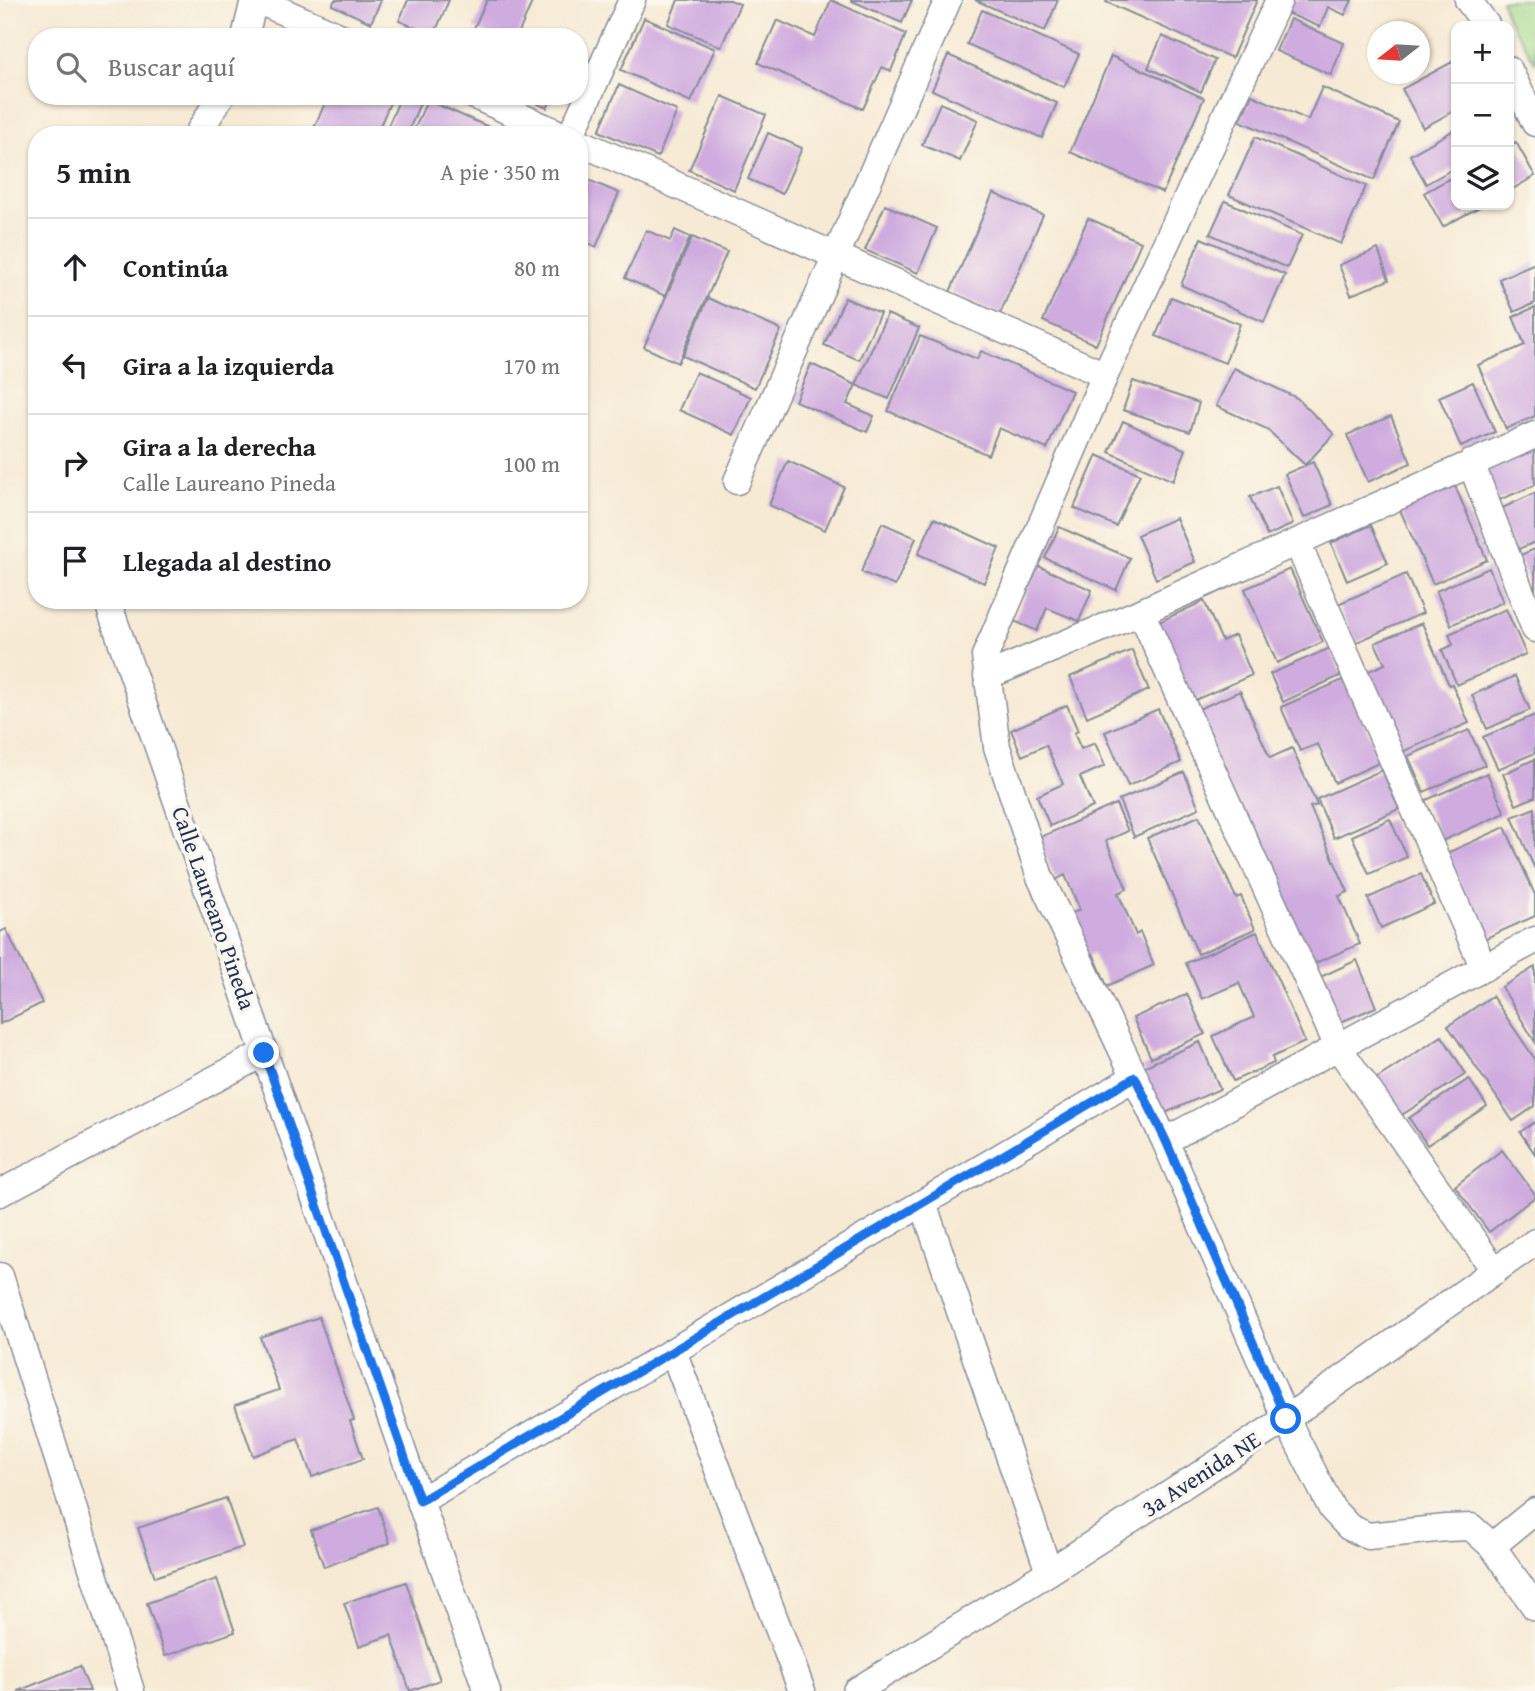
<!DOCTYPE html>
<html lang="es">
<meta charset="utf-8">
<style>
:root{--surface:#fff;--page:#f2f2f2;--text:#202124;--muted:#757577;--line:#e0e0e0}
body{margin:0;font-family:"Gentium Book Plus",serif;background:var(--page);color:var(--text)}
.controls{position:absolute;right:21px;top:21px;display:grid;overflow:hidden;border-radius:14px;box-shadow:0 2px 5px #0004}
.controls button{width:63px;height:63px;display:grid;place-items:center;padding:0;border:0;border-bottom:2px solid var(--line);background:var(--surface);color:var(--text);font:35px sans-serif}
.compass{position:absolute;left:1367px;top:21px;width:63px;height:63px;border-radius:50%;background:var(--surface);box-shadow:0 2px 5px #0004;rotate:253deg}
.stop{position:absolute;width:21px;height:21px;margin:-16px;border:5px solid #1a73e8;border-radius:50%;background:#fff}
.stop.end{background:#1a73e8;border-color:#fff;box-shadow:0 2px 7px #0008}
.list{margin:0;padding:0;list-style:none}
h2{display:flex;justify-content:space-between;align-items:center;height:91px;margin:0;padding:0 28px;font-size:30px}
h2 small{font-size:23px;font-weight:400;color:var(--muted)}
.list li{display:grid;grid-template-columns:46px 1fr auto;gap:21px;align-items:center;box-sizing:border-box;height:98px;padding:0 28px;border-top:2px solid var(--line)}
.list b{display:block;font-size:26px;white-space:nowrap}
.list p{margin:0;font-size:23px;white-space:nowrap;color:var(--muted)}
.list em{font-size:23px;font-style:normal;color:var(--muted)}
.icon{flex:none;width:38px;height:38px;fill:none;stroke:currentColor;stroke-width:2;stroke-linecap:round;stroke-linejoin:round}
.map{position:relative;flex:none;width:1535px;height:1691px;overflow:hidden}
.search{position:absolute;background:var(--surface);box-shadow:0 2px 5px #0004;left:28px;top:28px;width:560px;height:77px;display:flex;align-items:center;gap:18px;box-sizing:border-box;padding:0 24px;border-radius:28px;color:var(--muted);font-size:26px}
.panel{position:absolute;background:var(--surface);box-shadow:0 2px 5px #0004;left:28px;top:126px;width:560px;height:483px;border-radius:28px}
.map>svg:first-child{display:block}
</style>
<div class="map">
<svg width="1535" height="1691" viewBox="0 0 1535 1691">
<rect width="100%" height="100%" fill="#fbf7ec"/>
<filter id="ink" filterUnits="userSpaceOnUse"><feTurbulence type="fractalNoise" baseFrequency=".0143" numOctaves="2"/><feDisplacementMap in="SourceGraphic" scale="14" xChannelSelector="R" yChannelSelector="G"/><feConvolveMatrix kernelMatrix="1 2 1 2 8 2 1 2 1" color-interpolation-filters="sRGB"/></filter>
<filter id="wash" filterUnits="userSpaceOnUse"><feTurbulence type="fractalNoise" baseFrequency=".00686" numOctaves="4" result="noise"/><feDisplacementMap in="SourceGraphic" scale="28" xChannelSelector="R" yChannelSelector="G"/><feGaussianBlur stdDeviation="1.57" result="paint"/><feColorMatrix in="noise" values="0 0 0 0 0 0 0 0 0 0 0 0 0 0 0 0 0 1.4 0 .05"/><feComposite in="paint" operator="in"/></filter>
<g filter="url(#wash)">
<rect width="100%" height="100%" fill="#f6ead4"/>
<!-- grass -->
<path fill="#a1d687" stroke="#5e8272" stroke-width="2" d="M 1501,0 L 1535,0 L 1535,62 L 1507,17 Z"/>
<g id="blocks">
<!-- building -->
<path fill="#cfacdf" d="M 335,0 L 381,0 L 371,23 L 332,5 Z
M 408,0 L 449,0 L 434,35 L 399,21 Z
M 487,0 L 533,0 L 517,37 L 494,37 L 474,28 Z
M 678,0 L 730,0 L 740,4 L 721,47 L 668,24 Z
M 831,0 L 906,34 L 891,71 L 882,67 L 863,109 L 758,63 L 777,20 L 815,37 Z
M 850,0 L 912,0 L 902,23 Z
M 975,0 L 1058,0 L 1045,31 Z
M 1107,0 L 1257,0 L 1232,58 L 1106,2 Z
M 1289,0 L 1352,0 L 1345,15 L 1328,7 L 1320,27 L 1284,12 Z
M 982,10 L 1079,54 L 1064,87 L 967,44 Z
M 644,18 L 715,49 L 691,102 L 621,70 Z
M 1290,19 L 1344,43 L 1331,75 L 1276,51 Z
M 1162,36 L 1215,60 L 1201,92 L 1148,68 Z
M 948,55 L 1057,103 L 1042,138 L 932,90 Z
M 1111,56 L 1204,98 L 1163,193 L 1070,152 Z
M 1456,60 L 1456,110 L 1423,128 L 1402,89 Z
M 619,85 L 677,111 L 658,157 L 599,131 Z
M 1322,87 L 1399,122 L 1374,180 L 1240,121 L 1252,95 L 1308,120 Z
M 328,96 L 393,96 L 376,135 L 311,135 Z
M 401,96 L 423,96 L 407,135 L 384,135 Z
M 520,96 L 553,96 L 547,108 Z
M 722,96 L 766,115 L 734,190 L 689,170 Z
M 427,100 L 507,135 L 412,135 Z
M 940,103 L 978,120 L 960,161 L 922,145 Z
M 1456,129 L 1456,167 L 1426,184 L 1410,155 Z
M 768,133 L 802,148 L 782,194 L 748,179 Z
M 1255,137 L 1366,186 L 1341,244 L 1229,195 Z
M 1516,142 L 1535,176 L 1509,191 L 1509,146 Z
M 1456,175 L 1456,205 L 1483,205 L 1443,227 L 1424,193 Z
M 579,176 L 619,193 L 596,247 L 579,239 Z
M 993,193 L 1043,215 L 1000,314 L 950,292 Z
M 1225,201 L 1302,235 L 1287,268 L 1210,234 Z
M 885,205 L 937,228 L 918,273 L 865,250 Z
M 1088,218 L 1141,242 L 1096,345 L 1043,321 Z
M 646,230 L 670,241 L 675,230 L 690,237 L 665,296 L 625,278 Z
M 692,237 L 727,252 L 678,363 L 644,347 Z
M 1201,238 L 1285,275 L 1264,322 L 1181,285 Z
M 1378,249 L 1389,280 L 1351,295 L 1339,265 Z
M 1535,263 L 1535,303 L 1514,312 L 1499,279 Z
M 1171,297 L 1240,324 L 1225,363 L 1156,336 Z
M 708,298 L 781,330 L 755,388 L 683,356 Z
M 845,298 L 880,313 L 859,360 L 824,345 Z
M 1535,307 L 1535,416 L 1506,429 L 1478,365 L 1525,345 L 1513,317 Z
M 887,314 L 919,328 L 889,399 L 856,385 Z
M 920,336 L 977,359 L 981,351 L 1072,391 L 1047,449 L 999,428 L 988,455 L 888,411 Z
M 811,364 L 856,385 L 847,404 L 874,416 L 867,432 L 795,401 Z
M 1234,368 L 1297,398 L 1334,434 L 1305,465 L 1267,429 L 1216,406 Z
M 696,372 L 751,397 L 734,435 L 679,410 Z
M 1133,381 L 1199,403 L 1190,432 L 1123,410 Z
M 1473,382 L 1495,432 L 1461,447 L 1439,397 Z
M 1391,416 L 1411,463 L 1368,482 L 1347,435 Z
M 1123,421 L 1186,450 L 1173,481 L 1109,452 Z
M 1534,450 L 1535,485 L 1497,501 L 1485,472 Z
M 1097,455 L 1140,474 L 1116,526 L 1074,508 Z
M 788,461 L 844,487 L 825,530 L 769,505 Z
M 1313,462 L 1332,505 L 1304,518 L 1285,474 Z
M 1277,486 L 1293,524 L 1267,536 L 1250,497 Z
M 1455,486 L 1487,560 L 1433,584 L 1400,510 Z
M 1535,493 L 1535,542 L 1514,551 L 1496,511 Z
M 934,518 L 999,548 L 984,583 L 918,554 Z
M 1176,518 L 1195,562 L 1156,579 L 1137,535 Z
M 882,523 L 916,538 L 895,586 L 861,572 Z
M 1371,525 L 1388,563 L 1347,581 L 1331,543 Z
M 1059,527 L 1130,558 L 1116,590 L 1045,558 Z
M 1535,549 L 1535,596 L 1518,556 Z
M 1038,566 L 1092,590 L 1079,621 L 1047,608 L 1037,631 L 1014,621 Z
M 1489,568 L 1503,602 L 1451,625 L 1436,591 Z
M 1290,569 L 1323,642 L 1277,663 L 1245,589 Z
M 1406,574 L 1423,613 L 1355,643 L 1338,604 Z
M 1204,601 L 1222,641 L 1235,635 L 1252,675 L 1193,701 L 1159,622 Z
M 1506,609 L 1526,654 L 1457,685 L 1442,650 L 1453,645 L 1449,634 Z
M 1422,623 L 1449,685 L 1452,684 L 1469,723 L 1402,752 L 1366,672 L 1385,664 L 1375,643 Z
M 1330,648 L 1342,675 L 1283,702 L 1270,674 Z
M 1132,650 L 1149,690 L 1087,717 L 1070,677 Z
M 1515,676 L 1530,710 L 1487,729 L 1472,695 Z
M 1345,679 L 1381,762 L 1335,783 L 1318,744 L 1300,751 L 1281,707 Z
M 1240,691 L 1270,758 L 1292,748 L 1317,805 L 1310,807 L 1348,892 L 1339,896 L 1360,944 L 1306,967 L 1194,711 Z
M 1067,705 L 1078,731 L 1074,733 L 1081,749 L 1095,743 L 1105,766 L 1080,777 L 1093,807 L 1050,826 L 1037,796 L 1063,784 L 1046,745 L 1022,756 L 1011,730 Z
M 1158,709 L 1181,762 L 1128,786 L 1105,732 Z
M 1535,715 L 1535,753 L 1498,769 L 1483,737 Z
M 1469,730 L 1485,765 L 1424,792 L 1408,756 Z
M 1535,759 L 1535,797 L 1516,805 L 1503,774 Z
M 1382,770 L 1399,809 L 1334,838 L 1317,799 Z
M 1184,772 L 1199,808 L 1134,837 L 1119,800 Z
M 1487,773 L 1505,813 L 1442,841 L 1424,801 Z
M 1116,804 L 1128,831 L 1106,841 L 1127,889 L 1118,893 L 1136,935 L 1140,932 L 1154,965 L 1107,986 L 1093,953 L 1088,956 L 1070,914 L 1080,910 L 1065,875 L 1056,880 L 1038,838 Z
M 1535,808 L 1535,869 L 1512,817 Z
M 1199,816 L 1236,898 L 1241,896 L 1255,929 L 1198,954 L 1147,838 Z
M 1390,819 L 1407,857 L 1369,874 L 1352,836 Z
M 1505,827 L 1535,895 L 1535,916 L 1484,939 L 1447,853 Z
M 1421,874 L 1434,904 L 1381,928 L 1368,898 Z
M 6,929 L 42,1003 L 0,1024 L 0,932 Z
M 1257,932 L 1305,1042 L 1272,1057 L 1274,1063 L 1233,1081 L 1213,1036 L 1254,1017 L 1239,983 L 1202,999 L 1186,963 Z
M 1357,960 L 1376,1007 L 1334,1025 L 1314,980 Z
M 1535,967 L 1535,1042 L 1502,987 Z
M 1187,994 L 1205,1034 L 1151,1058 L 1133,1018 Z
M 1492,996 L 1535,1059 L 1535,1106 L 1513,1121 L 1448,1026 Z
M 1442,1036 L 1466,1074 L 1400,1116 L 1376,1079 Z
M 1200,1042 L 1220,1089 L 1163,1114 L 1143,1067 Z
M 1469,1079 L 1487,1106 L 1427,1145 L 1409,1118 Z
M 1535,1122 L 1535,1154 L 1520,1132 Z
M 1502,1150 L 1535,1194 L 1535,1197 L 1489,1232 L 1455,1186 Z
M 319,1317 L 354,1420 L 350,1421 L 363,1459 L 312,1477 L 298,1439 L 253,1456 L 235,1405 L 279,1390 L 260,1337 Z
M 226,1498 L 243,1547 L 155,1577 L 138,1528 Z
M 378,1507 L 390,1543 L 324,1567 L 311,1530 Z
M 217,1579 L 235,1632 L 165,1656 L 147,1603 Z
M 406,1582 L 440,1680 L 410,1691 L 391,1635 L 359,1646 L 344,1603 Z
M 80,1666 L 90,1691 L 18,1691 Z"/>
</g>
</g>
<g filter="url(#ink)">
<use href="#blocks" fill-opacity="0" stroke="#888c99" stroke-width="2"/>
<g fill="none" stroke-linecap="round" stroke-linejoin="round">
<defs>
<path id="minor" d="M 257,0 L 341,37
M 1279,0 L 1105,375 L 985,656 L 997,747 L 1040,877 L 1165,1141 L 1286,1419 L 1332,1509 L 1349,1527 L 1368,1536 L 1446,1528 L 1471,1527 L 1492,1546 L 1535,1607
M 1468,0 L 1487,26
M 245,37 L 254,0
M 1509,70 L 1535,123
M 475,96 L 562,135
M 197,135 L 221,96
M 571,135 L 632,0
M 579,142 L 1105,375
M 1471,463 L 1535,629
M 737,481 L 948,0
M 1297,542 L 1484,968
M 107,600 L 420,1501 L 487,1691
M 1141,612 L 1338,1047 L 1495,1271
M 987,676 L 1141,612 L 1535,435
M 1165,1141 L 1535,940
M 0,1193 L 264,1053
M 923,1203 L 1049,1572
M 0,1276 L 131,1691
M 673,1351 L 802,1691
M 420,1501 L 1135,1077
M 1492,1546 L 1535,1511
M 856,1691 L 1049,1572 L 1286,1419 L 1535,1242"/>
</defs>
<!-- minor casing -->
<use href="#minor" stroke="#888c99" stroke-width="29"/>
<!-- minor -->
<use href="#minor" stroke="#fff" stroke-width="26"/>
</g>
</g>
<g fill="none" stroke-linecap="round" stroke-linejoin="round" filter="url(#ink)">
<!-- route -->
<path stroke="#1a73e8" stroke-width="9" d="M 264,1053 L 420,1501 L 1135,1077 L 1166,1141 L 1286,1419"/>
</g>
<g text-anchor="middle" stroke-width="7" stroke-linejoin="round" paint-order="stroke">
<!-- street labels -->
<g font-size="23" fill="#1b2f5e" stroke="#fbf7ec">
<text transform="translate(214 908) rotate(71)" y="8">Calle Laureano Pineda</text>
<text transform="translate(1201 1474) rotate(-33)" y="8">3a Avenida NE</text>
</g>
</g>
</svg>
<div class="controls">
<button>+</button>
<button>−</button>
<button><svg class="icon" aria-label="layers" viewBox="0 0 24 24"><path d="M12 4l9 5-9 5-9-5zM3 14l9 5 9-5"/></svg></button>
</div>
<svg class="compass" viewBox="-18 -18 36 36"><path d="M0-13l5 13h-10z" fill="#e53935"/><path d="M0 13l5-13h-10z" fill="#757577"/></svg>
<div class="stop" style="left:1286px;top:1419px"></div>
<div class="stop end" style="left:264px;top:1053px"></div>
<div class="search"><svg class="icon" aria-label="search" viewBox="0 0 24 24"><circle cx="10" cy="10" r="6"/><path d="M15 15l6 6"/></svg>Buscar aquí</div>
<section class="panel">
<h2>5 min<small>A pie · 350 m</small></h2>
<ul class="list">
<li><svg class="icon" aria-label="ahead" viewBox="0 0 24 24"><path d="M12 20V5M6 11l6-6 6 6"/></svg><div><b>Continúa</b></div><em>80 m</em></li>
<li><svg class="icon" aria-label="left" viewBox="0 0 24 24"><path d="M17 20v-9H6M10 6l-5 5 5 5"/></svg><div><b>Gira a la izquierda</b></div><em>170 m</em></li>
<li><svg class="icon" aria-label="right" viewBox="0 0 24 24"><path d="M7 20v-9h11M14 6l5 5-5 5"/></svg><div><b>Gira a la derecha</b><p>Calle Laureano Pineda</p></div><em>100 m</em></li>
<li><svg class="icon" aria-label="arrive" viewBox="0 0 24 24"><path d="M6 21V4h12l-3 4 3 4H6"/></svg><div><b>Llegada al destino</b></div></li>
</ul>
</section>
</div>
